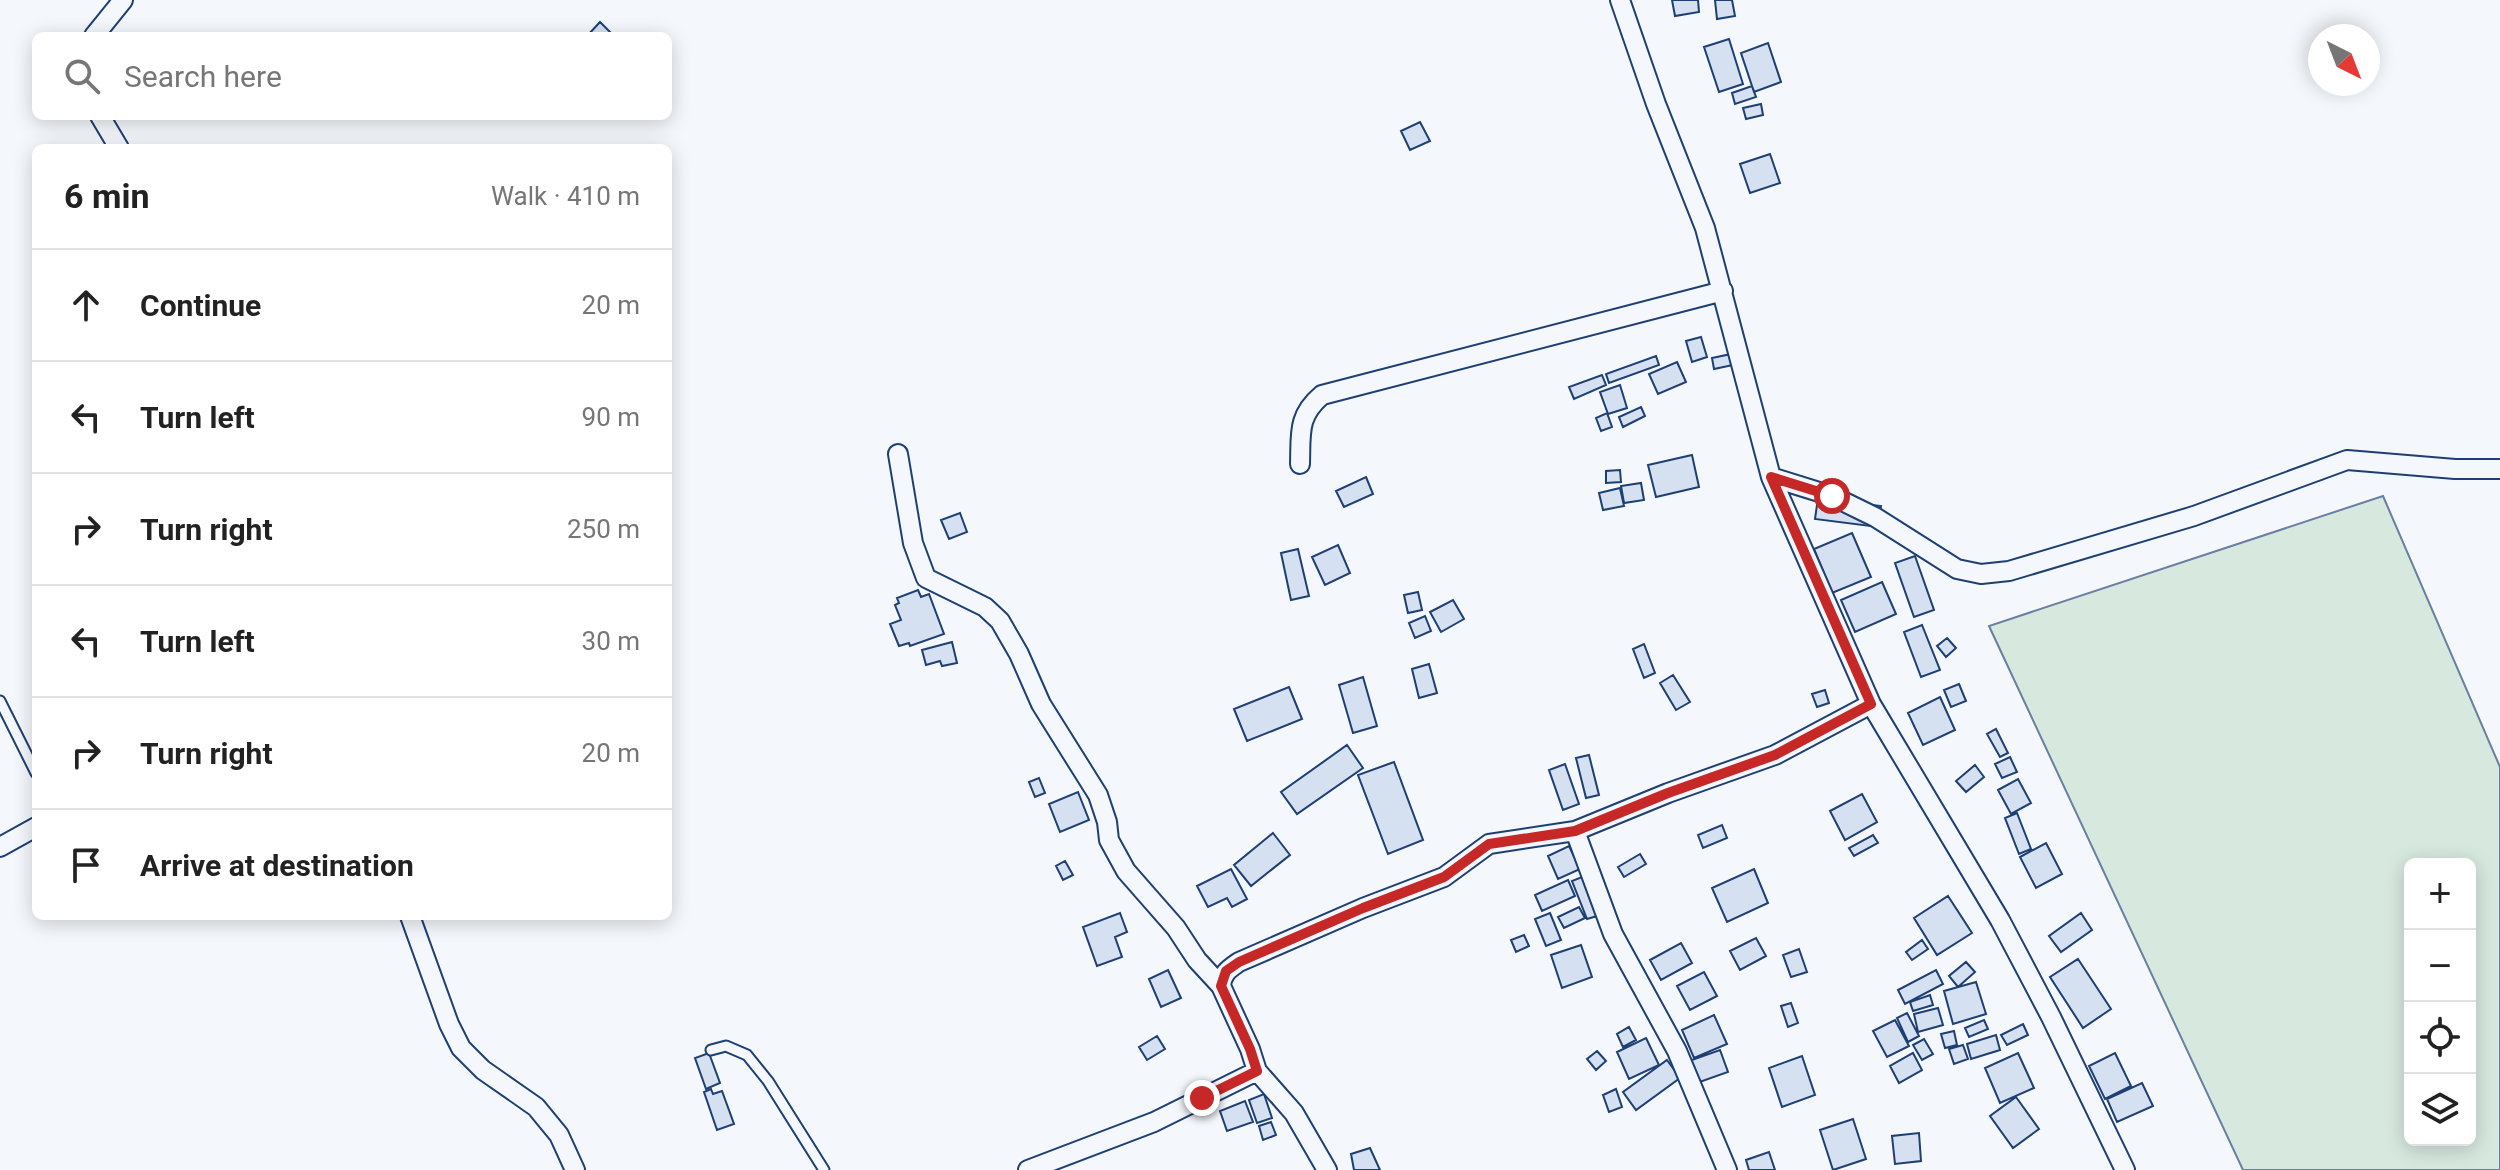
<!DOCTYPE html>
<meta charset="utf-8">
<style>
:root{--surface:#fff;--page:#f2f2f2;--text:#222;--muted:#767676;--line:#e0e0e0}
body{margin:0;font-family:Roboto,sans-serif;background:var(--page);color:var(--text)}
.controls{position:absolute;right:24px;bottom:24px;display:grid;overflow:hidden;border-radius:12px;box-shadow:0 4px 20px #0003}
.controls button{width:72px;height:72px;display:grid;place-items:center;padding:0;border:0;border-bottom:2px solid var(--line);background:var(--surface);color:var(--text);font:40px sans-serif}
.compass{position:absolute;left:2308px;top:24px;width:72px;height:72px;border-radius:50%;background:var(--surface);box-shadow:0 4px 20px #0003;rotate:138deg}
.stop{position:absolute;width:24px;height:24px;margin:-18px;border:6px solid #c62828;border-radius:50%;background:#fff}
.stop.end{background:#c62828;border-color:#fff;box-shadow:0 2px 8px #0008}
.list{margin:0;padding:0;list-style:none}
h2{display:flex;justify-content:space-between;align-items:center;height:104px;margin:0;padding:0 32px;font-size:34px}
h2 small{font-size:26px;font-weight:400;color:var(--muted)}
.list li{display:grid;grid-template-columns:52px 1fr auto;gap:24px;align-items:center;box-sizing:border-box;height:112px;padding:0 32px;border-top:2px solid var(--line)}
.list b{display:block;font-size:30px;white-space:nowrap}
.list em{font-size:26px;font-style:normal;color:var(--muted)}
.icon{flex:none;width:44px;height:44px;fill:none;stroke:currentColor;stroke-width:2;stroke-linecap:round;stroke-linejoin:round}
.map{position:relative;flex:none;width:2500px;height:1170px;overflow:hidden}
.search{position:absolute;background:var(--surface);box-shadow:0 4px 20px #0003;left:32px;top:32px;width:640px;height:88px;display:flex;align-items:center;gap:20px;box-sizing:border-box;padding:0 28px;border-radius:12px;color:var(--muted);font-size:30px}
.panel{position:absolute;background:var(--surface);box-shadow:0 4px 20px #0003;left:32px;top:144px;width:640px;height:776px;border-radius:12px}
.map>svg:first-child{display:block}
</style>
<div class="map">
<svg width="2500" height="1170" viewBox="0 0 2500 1170">
<rect width="100%" height="100%" fill="#f4f7fb"/>
<!-- green -->
<path fill="#d7e8df" stroke="#687fa3" stroke-width="2" fill-rule="evenodd" d="M 2383,496 L 2500,767 L 2500,1170 L 2243,1170 L 1989,626 ZM 2410,864 L 2470,864 L 2470,1140 L 2410,1140 Z"/>
<!-- building -->
<path fill="#d5e0f0" stroke="#1d3f73" stroke-width="2" d="M 1672,0 L 1698,0 L 1699,12 L 1675,16 Z
M 1715,0 L 1732,0 L 1735,16 L 1717,19 Z
M 600,22 L 614,36 L 587,36 Z
M 1729,39 L 1743,84 L 1719,92 L 1704,47 Z
M 1768,43 L 1781,82 L 1754,92 L 1741,53 Z
M 1752,86 L 1756,97 L 1735,104 L 1732,93 Z
M 1761,104 L 1763,115 L 1746,119 L 1743,108 Z
M 1420,122 L 1430,141 L 1410,150 L 1401,131 Z
M 1770,154 L 1780,183 L 1750,193 L 1740,164 Z
M 1701,337 L 1707,357 L 1692,362 L 1686,341 Z
M 1731,354 L 1733,365 L 1714,369 L 1712,358 Z
M 1656,356 L 1659,365 L 1609,383 L 1606,374 Z
M 1677,362 L 1686,382 L 1658,394 L 1649,374 Z
M 1602,375 L 1606,385 L 1574,399 L 1569,387 Z
M 1620,385 L 1627,408 L 1608,414 L 1600,392 Z
M 1641,407 L 1645,416 L 1623,427 L 1619,417 Z
M 1607,413 L 1612,427 L 1601,431 L 1596,418 Z
M 1692,455 L 1699,487 L 1656,497 L 1648,465 Z
M 1620,470 L 1621,482 L 1606,483 L 1606,471 Z
M 1366,477 L 1373,494 L 1344,507 L 1336,491 Z
M 1641,483 L 1644,500 L 1624,503 L 1621,486 Z
M 1620,488 L 1624,506 L 1603,510 L 1599,493 Z
M 1818,498 L 1881,506 L 1878,527 L 1815,519 Z
M 960,513 L 967,532 L 949,539 L 941,520 Z
M 1852,533 L 1871,577 L 1832,593 L 1814,549 Z
M 1338,545 L 1350,573 L 1325,585 L 1312,557 Z
M 1298,549 L 1309,596 L 1291,600 L 1281,553 Z
M 1915,556 L 1934,610 L 1914,617 L 1895,563 Z
M 1882,582 L 1896,614 L 1855,632 L 1841,600 Z
M 918,590 L 921,597 L 929,594 L 944,634 L 910,646 L 909,643 L 899,646 L 890,624 L 901,620 L 895,605 L 899,603 L 897,598 Z
M 1418,592 L 1422,610 L 1408,613 L 1404,595 Z
M 1453,600 L 1464,619 L 1441,632 L 1430,612 Z
M 1425,616 L 1431,631 L 1415,638 L 1409,623 Z
M 1922,625 L 1940,670 L 1921,677 L 1904,632 Z
M 1947,638 L 1956,648 L 1946,657 L 1937,646 Z
M 952,642 L 957,663 L 942,666 L 940,661 L 926,665 L 922,650 Z
M 1644,644 L 1655,673 L 1644,678 L 1633,649 Z
M 1429,664 L 1437,693 L 1419,698 L 1412,669 Z
M 1673,675 L 1690,702 L 1676,710 L 1660,683 Z
M 1363,677 L 1377,726 L 1353,733 L 1339,685 Z
M 1959,684 L 1966,701 L 1951,707 L 1944,690 Z
M 1289,687 L 1302,719 L 1247,741 L 1234,709 Z
M 1825,690 L 1829,703 L 1817,707 L 1812,694 Z
M 1940,697 L 1955,730 L 1923,745 L 1908,713 Z
M 1996,729 L 2008,753 L 2000,757 L 1987,734 Z
M 1347,745 L 1363,768 L 1297,814 L 1281,792 Z
M 1589,755 L 1599,795 L 1586,798 L 1576,758 Z
M 2010,757 L 2017,772 L 2002,778 L 1995,764 Z
M 1394,762 L 1423,840 L 1388,854 L 1358,775 Z
M 1565,764 L 1579,804 L 1563,810 L 1549,770 Z
M 1975,765 L 1984,777 L 1966,792 L 1956,781 Z
M 1039,778 L 1045,793 L 1035,797 L 1029,782 Z
M 2018,779 L 2031,803 L 2011,814 L 1998,790 Z
M 1078,792 L 1089,820 L 1060,832 L 1049,804 Z
M 1862,794 L 1877,822 L 1845,840 L 1830,811 Z
M 2017,813 L 2031,849 L 2019,854 L 2005,818 Z
M 1722,825 L 1727,838 L 1703,848 L 1698,835 Z
M 1273,833 L 1290,855 L 1251,886 L 1234,865 Z
M 1873,835 L 1878,843 L 1854,856 L 1849,848 Z
M 2046,843 L 2062,874 L 2036,888 L 2020,857 Z
M 1569,846 L 1580,869 L 1558,879 L 1548,856 Z
M 1640,854 L 1646,864 L 1624,877 L 1618,867 Z
M 1065,861 L 1073,875 L 1063,880 L 1056,866 Z
M 1231,869 L 1247,899 L 1232,907 L 1227,898 L 1208,907 L 1197,886 Z
M 1754,869 L 1768,903 L 1727,922 L 1712,888 Z
M 1582,877 L 1597,916 L 1587,919 L 1572,881 Z
M 1568,880 L 1575,896 L 1542,911 L 1535,895 Z
M 1948,896 L 1972,933 L 1937,955 L 1914,918 Z
M 1579,907 L 1585,918 L 1564,928 L 1558,917 Z
M 1120,913 L 1127,932 L 1115,937 L 1122,957 L 1097,966 L 1083,927 Z
M 1550,913 L 1561,940 L 1546,946 L 1535,919 Z
M 2081,913 L 2092,930 L 2061,952 L 2049,936 Z
M 1524,935 L 1529,946 L 1516,952 L 1511,940 Z
M 1756,938 L 1766,956 L 1740,970 L 1730,951 Z
M 1922,940 L 1928,949 L 1912,960 L 1906,952 Z
M 1681,943 L 1692,963 L 1661,980 L 1650,960 Z
M 1581,945 L 1592,977 L 1562,988 L 1551,955 Z
M 1799,949 L 1807,972 L 1791,977 L 1783,955 Z
M 2078,959 L 2111,1009 L 2083,1028 L 2050,977 Z
M 1966,962 L 1975,972 L 1958,987 L 1949,976 Z
M 1168,970 L 1181,998 L 1161,1007 L 1149,979 Z
M 1936,970 L 1943,984 L 1905,1004 L 1898,990 Z
M 1704,972 L 1717,996 L 1690,1010 L 1677,986 Z
M 1976,982 L 1986,1014 L 1953,1024 L 1944,991 Z
M 1930,995 L 1933,1005 L 1913,1011 L 1910,1002 Z
M 1791,1003 L 1798,1023 L 1788,1027 L 1781,1006 Z
M 1938,1008 L 1943,1025 L 1918,1032 L 1914,1014 Z
M 1907,1013 L 1919,1036 L 1908,1042 L 1897,1018 Z
M 1714,1015 L 1727,1044 L 1694,1058 L 1682,1030 Z
M 1895,1020 L 1909,1046 L 1887,1057 L 1873,1031 Z
M 1984,1020 L 1988,1029 L 1969,1037 L 1965,1028 Z
M 2023,1024 L 2028,1035 L 2007,1045 L 2001,1035 Z
M 1629,1027 L 1636,1040 L 1623,1047 L 1617,1034 Z
M 1954,1031 L 1957,1045 L 1945,1048 L 1941,1034 Z
M 1996,1035 L 2000,1050 L 1971,1059 L 1967,1044 Z
M 1157,1036 L 1165,1049 L 1147,1060 L 1139,1047 Z
M 1646,1038 L 1659,1065 L 1629,1079 L 1617,1052 Z
M 1924,1039 L 1933,1054 L 1922,1060 L 1913,1045 Z
M 1963,1045 L 1968,1059 L 1954,1064 L 1949,1049 Z
M 1720,1050 L 1728,1072 L 1694,1084 L 1686,1062 Z
M 1597,1051 L 1606,1061 L 1596,1070 L 1587,1059 Z
M 709,1053 L 720,1083 L 706,1089 L 695,1058 Z
M 1913,1053 L 1922,1070 L 1899,1083 L 1890,1066 Z
M 2018,1053 L 2034,1088 L 2000,1103 L 1985,1068 Z
M 2115,1053 L 2131,1086 L 2105,1099 L 2089,1066 Z
M 1802,1056 L 1815,1095 L 1782,1107 L 1769,1068 Z
M 1667,1060 L 1680,1078 L 1636,1110 L 1623,1092 Z
M 2142,1083 L 2153,1106 L 2117,1122 L 2107,1099 Z
M 711,1089 L 713,1094 L 722,1091 L 734,1124 L 717,1130 L 704,1092 Z
M 1616,1089 L 1622,1107 L 1609,1112 L 1603,1095 Z
M 1264,1094 L 1272,1118 L 1257,1123 L 1249,1100 Z
M 2016,1097 L 2039,1129 L 2013,1148 L 1990,1116 Z
M 1245,1101 L 1253,1122 L 1227,1131 L 1220,1111 Z
M 1853,1119 L 1866,1159 L 1833,1170 L 1820,1130 Z
M 1271,1122 L 1276,1135 L 1263,1140 L 1259,1126 Z
M 1919,1133 L 1921,1161 L 1895,1164 L 1892,1136 Z
M 1370,1148 L 1380,1170 L 1354,1170 L 1351,1154 Z
M 1769,1152 L 1775,1170 L 1749,1170 L 1746,1160 Z"/>
<g fill="none" stroke-linecap="round" stroke-linejoin="round">
<defs>
<path id="service" d="M 0,701 L 36,773
M 711,1050 L 726,1046 L 747,1055 L 768,1081 L 824,1170"/>
<path id="minor" d="M 1620,0 L 1656,104 L 1705,228 L 1771,477 L 1871,704 L 2000,920 L 2051,1017 L 2125,1170
M 94,36 L 123,0
M 100,116 L 119,148
M 898,454 L 913,543 L 926,578 L 985,607 L 1000,621 L 1019,654 L 1041,704 L 1098,795 L 1107,822 L 1109,840 L 1126,871 L 1176,928 L 1197,960 L 1221,986
M 1300,464 C 1301,434 1297,416 1322,395 L 1723,291
M 1771,477 L 1832,496 L 1875,517 L 1957,569 L 1981,574 L 2009,571 L 2194,516 L 2347,460 L 2455,469 L 2500,469
M 1575,831 L 1613,934 L 1677,1051 L 1727,1170
M 0,847 L 36,827
M 410,916 L 449,1024 L 461,1048 L 483,1070 L 536,1107 L 559,1135 L 575,1170
M 1028,1170 L 1154,1122 L 1257,1071
M 1327,1170 L 1294,1113 L 1257,1071 L 1250,1049 L 1221,986 C 1222,973 1229,969 1239,962 L 1363,908 L 1444,877 L 1489,844 L 1575,831 L 1668,793 L 1775,755 L 1871,704"/>
</defs>
<!-- service casing -->
<use href="#service" stroke="#1d3f73" stroke-width="13"/>
<!-- minor casing -->
<use href="#minor" stroke="#1d3f73" stroke-width="22"/>
<!-- service -->
<use href="#service" stroke="#f4f7fb" stroke-width="9"/>
<!-- minor -->
<use href="#minor" stroke="#f4f7fb" stroke-width="18"/>
</g>
<g fill="none" stroke-linecap="round" stroke-linejoin="round">
<!-- route -->
<path stroke="#c62828" stroke-width="10" d="M 1202,1098 L 1257,1071 L 1250,1049 L 1221,986 L 1226,971 L 1239,962 L 1363,908 L 1444,877 L 1489,844 L 1575,831 L 1668,793 L 1775,755 L 1871,704 L 1771,477 L 1832,496"/>
</g>
</svg>
<div class="controls">
<button>+</button>
<button>−</button>
<button><svg class="icon" aria-label="locate" viewBox="0 0 24 24"><circle cx="12" cy="12" r="6"/><path d="M12 2v4M12 18v4M2 12h4M18 12h4"/></svg></button>
<button><svg class="icon" aria-label="layers" viewBox="0 0 24 24"><path d="M12 4l9 5-9 5-9-5zM3 14l9 5 9-5"/></svg></button>
</div>
<svg class="compass" viewBox="-18 -18 36 36"><path d="M0-13l5 13h-10z" fill="#e53935"/><path d="M0 13l5-13h-10z" fill="#767676"/></svg>
<div class="stop" style="left:1832px;top:496px"></div>
<div class="stop end" style="left:1202px;top:1098px"></div>
<div class="search"><svg class="icon" aria-label="search" viewBox="0 0 24 24"><circle cx="10" cy="10" r="6"/><path d="M15 15l6 6"/></svg>Search here</div>
<section class="panel">
<h2>6 min<small>Walk · 410 m</small></h2>
<ul class="list">
<li><svg class="icon" aria-label="ahead" viewBox="0 0 24 24"><path d="M12 20V5M6 11l6-6 6 6"/></svg><div><b>Continue</b></div><em>20 m</em></li>
<li><svg class="icon" aria-label="left" viewBox="0 0 24 24"><path d="M17 20v-9H6M10 6l-5 5 5 5"/></svg><div><b>Turn left</b></div><em>90 m</em></li>
<li><svg class="icon" aria-label="right" viewBox="0 0 24 24"><path d="M7 20v-9h11M14 6l5 5-5 5"/></svg><div><b>Turn right</b></div><em>250 m</em></li>
<li><svg class="icon" aria-label="left" viewBox="0 0 24 24"><path d="M17 20v-9H6M10 6l-5 5 5 5"/></svg><div><b>Turn left</b></div><em>30 m</em></li>
<li><svg class="icon" aria-label="right" viewBox="0 0 24 24"><path d="M7 20v-9h11M14 6l5 5-5 5"/></svg><div><b>Turn right</b></div><em>20 m</em></li>
<li><svg class="icon" aria-label="arrive" viewBox="0 0 24 24"><path d="M6 21V4h12l-3 4 3 4H6"/></svg><div><b>Arrive at destination</b></div></li>
</ul>
</section>
</div>
